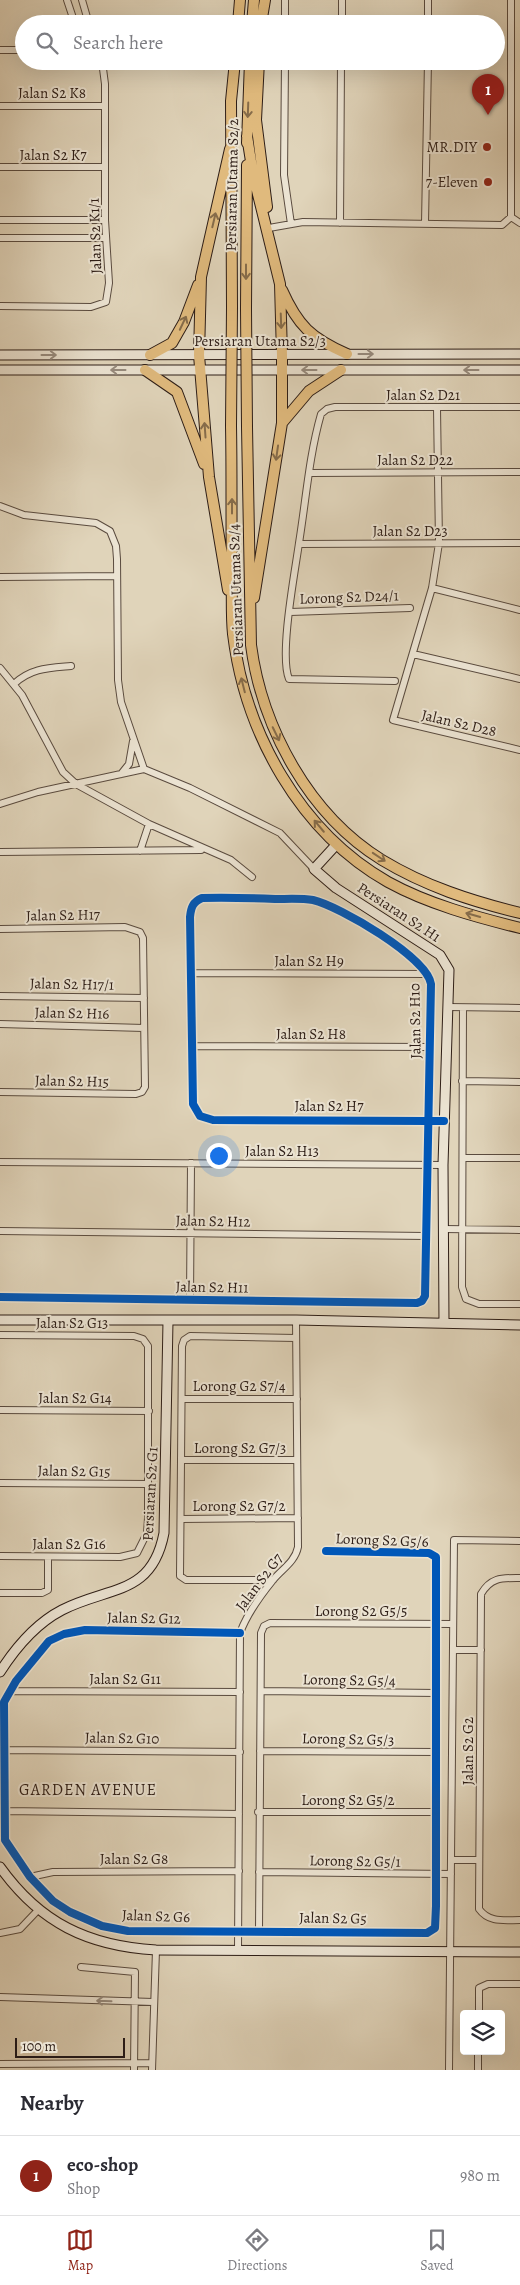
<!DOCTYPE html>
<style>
:root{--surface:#fff;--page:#f7f7f7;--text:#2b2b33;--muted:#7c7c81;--line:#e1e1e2;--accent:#8f2418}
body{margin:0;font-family:Alegreya,serif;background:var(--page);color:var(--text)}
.controls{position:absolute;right:15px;bottom:15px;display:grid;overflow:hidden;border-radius:5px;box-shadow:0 5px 20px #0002}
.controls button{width:45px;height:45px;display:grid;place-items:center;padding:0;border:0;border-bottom:1px solid var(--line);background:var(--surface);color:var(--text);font:25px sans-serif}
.scale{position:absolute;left:15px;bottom:12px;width:110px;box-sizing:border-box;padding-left:5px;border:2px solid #2d1d16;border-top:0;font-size:14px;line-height:18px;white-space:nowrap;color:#2d1d16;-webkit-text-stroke:4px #ebe3d2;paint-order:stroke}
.you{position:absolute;left:218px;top:1155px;width:18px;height:18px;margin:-12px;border:4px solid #fff;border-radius:50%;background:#1a73e8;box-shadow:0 0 0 8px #1a73e833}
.badge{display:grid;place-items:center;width:32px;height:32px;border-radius:50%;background:var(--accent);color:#fff;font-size:16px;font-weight:700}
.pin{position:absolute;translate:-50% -41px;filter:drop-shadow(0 1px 2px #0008)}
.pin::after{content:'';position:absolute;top:26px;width:18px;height:15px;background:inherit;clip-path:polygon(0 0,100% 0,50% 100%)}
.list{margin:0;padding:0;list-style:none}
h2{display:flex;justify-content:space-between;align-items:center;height:65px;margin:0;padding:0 20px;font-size:21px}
h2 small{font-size:16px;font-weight:400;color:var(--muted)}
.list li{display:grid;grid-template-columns:32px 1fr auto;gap:15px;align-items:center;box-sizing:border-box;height:80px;padding:0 20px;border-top:1px solid var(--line)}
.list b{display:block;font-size:19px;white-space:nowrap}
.list p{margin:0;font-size:16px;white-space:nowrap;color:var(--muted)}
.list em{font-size:16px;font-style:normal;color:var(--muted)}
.icon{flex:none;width:28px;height:28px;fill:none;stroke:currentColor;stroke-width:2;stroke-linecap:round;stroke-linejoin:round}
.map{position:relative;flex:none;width:520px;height:2070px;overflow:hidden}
.search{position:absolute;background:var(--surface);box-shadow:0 5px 20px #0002;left:15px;right:15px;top:15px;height:55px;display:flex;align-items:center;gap:12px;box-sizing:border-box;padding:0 18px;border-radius:28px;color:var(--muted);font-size:19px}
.sheet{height:145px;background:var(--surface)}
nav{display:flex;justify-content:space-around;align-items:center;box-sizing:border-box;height:70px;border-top:1px solid var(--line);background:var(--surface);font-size:14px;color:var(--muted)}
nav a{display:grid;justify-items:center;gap:2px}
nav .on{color:var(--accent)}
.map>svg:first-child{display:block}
</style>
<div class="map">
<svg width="520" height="2070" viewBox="0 0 520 2070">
<rect width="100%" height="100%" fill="#e0d4ba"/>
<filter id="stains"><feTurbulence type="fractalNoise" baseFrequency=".004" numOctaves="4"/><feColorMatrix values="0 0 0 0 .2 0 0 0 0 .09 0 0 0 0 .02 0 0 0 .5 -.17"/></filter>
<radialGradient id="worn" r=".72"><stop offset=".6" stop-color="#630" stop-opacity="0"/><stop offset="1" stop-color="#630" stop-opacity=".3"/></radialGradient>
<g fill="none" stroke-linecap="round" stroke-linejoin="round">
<defs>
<path id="street" d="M 67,0 L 75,24
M 82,0 L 89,24
M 285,24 L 285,0
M 342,24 L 342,0
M 428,24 L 428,0
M 0,50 L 24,50
M 285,61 L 284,175 L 291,224
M 0,106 L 105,106
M 0,167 L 105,167
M 511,217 L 520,223
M 0,220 L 105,220
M 340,223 L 341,61
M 425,223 L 428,61
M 269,228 L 303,222 L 502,225 L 511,217 L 511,0
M 0,238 L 106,238
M 0,306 L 91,307 L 106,302 L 109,283 L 105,220 L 105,84 L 102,61
M 437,408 L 439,543 L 432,588 L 393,720 L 520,750
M 310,473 L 520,472
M 0,506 L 24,515 L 96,523 L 110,531 L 116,546 L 117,559 L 118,680 L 121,702 L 144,769
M 299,544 L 520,543
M 0,577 L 117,576
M 432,588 L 520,610
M 290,612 L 410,608
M 413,654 L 520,679
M 0,668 L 22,695 L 63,772 L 76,784 L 149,824 L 231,860 L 252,877
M 395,681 L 289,679 C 279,655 295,572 299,543 C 306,500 309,456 321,414 L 327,409 L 335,407 L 520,407
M 14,684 C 31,668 49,668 71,666
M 121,774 L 129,764 L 133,741
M 0,804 L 38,792 L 144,769 L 190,788 L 280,833 L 314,869
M 140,851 L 149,824
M 0,852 L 201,850
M 0,929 L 125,927 L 140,932 L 143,938 L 145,1087 L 142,1092 L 136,1094 L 0,1092
M 191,973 L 427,974
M 0,996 L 144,998
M 448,1007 L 520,1008
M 463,1008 L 462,1287 L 466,1299 L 479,1304 L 520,1304
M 0,1024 L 144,1028
M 192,1046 L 430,1047
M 462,1081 L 520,1082
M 463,1158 L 520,1158
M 0,1162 L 443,1165
M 443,1229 L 520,1230
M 0,1231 L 426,1236
M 0,1297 L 417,1303 L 422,1301 L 425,1296 L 431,984 C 427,957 339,906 313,900 C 301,898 287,899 275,899 C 251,898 226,897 202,898 C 193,902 191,907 190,917 L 193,1104 L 200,1116 L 213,1120 L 429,1121 L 444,1121
M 190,1300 L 191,1163
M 0,1335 L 134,1336 L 143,1339 L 148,1346 L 148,1518 L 147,1533 L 137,1553 L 120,1557 L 0,1556
M 182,1399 L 297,1399
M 0,1410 L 149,1411
M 182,1460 L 297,1460
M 0,1483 L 148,1484
M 181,1519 L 298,1518
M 520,1578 C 502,1578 491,1577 481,1594 L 479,1909 C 489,1923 504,1920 520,1920
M 273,1580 L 186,1580 L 180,1576 L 182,1346 L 184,1340 L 190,1336 L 296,1338
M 0,1593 L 42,1593 L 48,1590 L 48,1557
M 240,1633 L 85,1630 L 64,1634 L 49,1641 L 16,1681 L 4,1702 L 5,1840 L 30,1877 L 53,1901 L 70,1912 L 102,1926 L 128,1931 L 427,1933 L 435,1928 L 436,1906 L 436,1557 L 429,1553 L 326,1551
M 453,1650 L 481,1650
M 10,1691 L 240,1692
M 261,1691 L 437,1693
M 4,1750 L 240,1752
M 260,1751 L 437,1752
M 4,1811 L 239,1814
M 258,1812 L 437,1812
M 451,1860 L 479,1860
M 259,1872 L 451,1874
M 30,1877 L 53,1872 L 239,1871
M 259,1931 L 261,1633 L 264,1626 L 270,1623 L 453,1624
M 0,1933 L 20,1929 L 39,1909
M 238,1950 L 240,1633 C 247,1614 260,1596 273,1580 C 282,1569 295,1562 298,1547 L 296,1320
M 81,1967 L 135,1972 L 134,2070
M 0,1997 L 153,2002
M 479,2014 L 479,1988 L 488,1984 L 520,1984
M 0,2064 L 152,2063
M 152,2070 L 156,1950
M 449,2070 L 454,1540 L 520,1541
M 478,2070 L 478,2051"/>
<path id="secondary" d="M 0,355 L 520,354
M 0,370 L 520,370
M 336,845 L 314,869 L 336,888 L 440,955 L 449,970 L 443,1165 L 444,1323
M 0,1320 L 296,1320 L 520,1325
M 0,1672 C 16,1647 35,1624 62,1610 C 109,1586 152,1596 164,1533 L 168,1321
M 0,1867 C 40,1923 88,1946 156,1950 L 520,1952"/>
<path id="primary" d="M 238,24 L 240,0
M 252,24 L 254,0
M 261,24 L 265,0
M 259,61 L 256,120 L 267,207
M 247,136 L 253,174 L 280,284 L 282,355 L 282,423 L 254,598
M 247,143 L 250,61
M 282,290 C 298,326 311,338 347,354
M 232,307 L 231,101 L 235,61
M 246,309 L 247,165
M 150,355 L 172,343 L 184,322 L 198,285
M 145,370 L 177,392 L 204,464
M 282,423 L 309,391 L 341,370
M 231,426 C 232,475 231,524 232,573 C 232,593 231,614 233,634 C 245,733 300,832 388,882 C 428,904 476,917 520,928
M 247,427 L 251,645 C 262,728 309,815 382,860 C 425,886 471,901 520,913
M 228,590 L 209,477 L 199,355 L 201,277 L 230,149"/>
</defs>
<!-- street casing -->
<use href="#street" stroke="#5a4b3f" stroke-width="8"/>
<!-- secondary casing -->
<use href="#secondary" stroke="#2d1d16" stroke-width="11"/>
<!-- primary casing -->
<use href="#primary" stroke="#2d1d16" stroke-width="12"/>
<!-- street -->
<use href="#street" stroke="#ebe3d2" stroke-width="6"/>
<!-- secondary -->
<use href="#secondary" stroke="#ebe3d2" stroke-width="9"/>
<!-- primary -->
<use href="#primary" stroke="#e0ba7d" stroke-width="10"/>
<defs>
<path id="primary-bridge" d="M 246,309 L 247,427
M 231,426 L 232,307"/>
</defs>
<!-- primary-bridge casing -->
<use href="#primary-bridge" stroke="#2d1d16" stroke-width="12" stroke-linecap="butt"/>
<!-- primary-bridge -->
<use href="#primary-bridge" stroke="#e0ba7d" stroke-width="10"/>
<defs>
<path id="cycleway" d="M 0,1297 L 417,1303 L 422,1301 L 425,1296 L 431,984 C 427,957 339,906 313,900 C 301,898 287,899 275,899 C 251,898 226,897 202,898 C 193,902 191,907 190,917 L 193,1104 L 200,1116 L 213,1120 L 429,1121 L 444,1121
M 240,1633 L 85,1630 L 64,1634 L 49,1641 L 16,1681 L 4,1702 L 5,1840 L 30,1877 L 53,1901 L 70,1912 L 102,1926 L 128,1931 L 427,1933 L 435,1928 L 436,1906 L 436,1557 L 429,1553 L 326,1551"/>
</defs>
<!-- cycleway casing -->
<use href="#cycleway" stroke="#ebe3d2" stroke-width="11"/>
<!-- cycleway -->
<use href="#cycleway" stroke="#0057b8" stroke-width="8"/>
</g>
<!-- one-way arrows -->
<defs><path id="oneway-shaft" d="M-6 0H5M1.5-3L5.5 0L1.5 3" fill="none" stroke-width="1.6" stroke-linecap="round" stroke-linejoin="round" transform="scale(1.25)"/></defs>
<g stroke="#866c4a">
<use href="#oneway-shaft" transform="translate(248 110) rotate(92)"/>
<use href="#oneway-shaft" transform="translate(214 220) rotate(-77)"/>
<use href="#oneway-shaft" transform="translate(246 272) rotate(90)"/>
<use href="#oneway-shaft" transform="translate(281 321) rotate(88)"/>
<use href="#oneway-shaft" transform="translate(183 323) rotate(-65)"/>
<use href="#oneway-shaft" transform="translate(205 430) rotate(-94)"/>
<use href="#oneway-shaft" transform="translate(277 453) rotate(98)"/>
<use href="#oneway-shaft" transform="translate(232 506) rotate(-90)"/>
<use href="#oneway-shaft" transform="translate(243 685) rotate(-104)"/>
<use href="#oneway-shaft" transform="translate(276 734) rotate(64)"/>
<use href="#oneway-shaft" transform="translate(319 826) rotate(-130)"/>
<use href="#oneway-shaft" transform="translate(379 857) rotate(34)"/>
<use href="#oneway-shaft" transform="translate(473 915) rotate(-164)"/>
</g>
<g stroke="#968a7d">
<use href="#oneway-shaft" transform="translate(366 354)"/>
<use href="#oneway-shaft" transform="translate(49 355)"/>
<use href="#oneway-shaft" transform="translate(118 370) rotate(180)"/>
<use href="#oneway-shaft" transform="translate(309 370) rotate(180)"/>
<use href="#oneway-shaft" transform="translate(471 370) rotate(180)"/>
<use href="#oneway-shaft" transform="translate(104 2001) rotate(-178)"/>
</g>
<!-- markers -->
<g fill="#8f2418" stroke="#ebe3d2" stroke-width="2">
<circle cx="487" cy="147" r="5"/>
<circle cx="488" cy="182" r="5"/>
</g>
<g text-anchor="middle" stroke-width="4" stroke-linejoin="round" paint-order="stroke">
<!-- street labels -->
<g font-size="15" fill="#2d1d16" stroke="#ebe3d2">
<text x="52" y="98">Jalan S2 K8</text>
<text x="53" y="160">Jalan S2 K7</text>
<text transform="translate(232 185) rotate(-89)" y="5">Persiaran Utama S2/2</text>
<text transform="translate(95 236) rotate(-92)" y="5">Jalan S2 K1/1</text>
<text x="260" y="346">Persiaran Utama S2/3</text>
<text x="423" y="400">Jalan S2 D21</text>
<text x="415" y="465">Jalan S2 D22</text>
<text x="410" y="536">Jalan S2 D23</text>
<text transform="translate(236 590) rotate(-92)" y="5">Persiaran Utama S2/4</text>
<text transform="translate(349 597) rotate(-2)" y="5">Lorong S2 D24/1</text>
<text transform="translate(459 723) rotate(13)" y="5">Jalan S2 D28</text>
<text transform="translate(399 912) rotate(33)" y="5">Persiaran S2 H1</text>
<text transform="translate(63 915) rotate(-1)" y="5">Jalan S2 H17</text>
<text x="309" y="966">Jalan S2 H9</text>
<text transform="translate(72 984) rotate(1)" y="5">Jalan S2 H17/1</text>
<text transform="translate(72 1013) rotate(1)" y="5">Jalan S2 H16</text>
<text transform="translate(415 1021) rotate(-91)" y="5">Jalan S2 H10</text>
<text x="311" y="1039">Jalan S2 H8</text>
<text transform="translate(72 1081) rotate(1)" y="5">Jalan S2 H15</text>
<text x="329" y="1111">Jalan S2 H7</text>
<text x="282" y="1156">Jalan S2 H13</text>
<text transform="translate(213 1221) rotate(1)" y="5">Jalan S2 H12</text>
<text transform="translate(212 1287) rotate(1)" y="5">Jalan S2 H11</text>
<text x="72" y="1328">Jalan S2 G13</text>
<text x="239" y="1391">Lorong G2 S7/4</text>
<text x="75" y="1403">Jalan S2 G14</text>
<text x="240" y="1453">Lorong S2 G7/3</text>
<text transform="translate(74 1471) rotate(1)" y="5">Jalan S2 G15</text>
<text transform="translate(150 1494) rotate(-87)" y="5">Persiaran S2 G1</text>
<text x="239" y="1511">Lorong S2 G7/2</text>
<text transform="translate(382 1540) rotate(2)" y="5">Lorong S2 G5/6</text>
<text x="69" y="1549">Jalan S2 G16</text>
<text transform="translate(259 1582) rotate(-53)" y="5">Jalan S2 G7</text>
<text x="361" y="1616">Lorong S2 G5/5</text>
<text transform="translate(144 1618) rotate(1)" y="5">Jalan S2 G12</text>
<text x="125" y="1684">Jalan S2 G11</text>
<text transform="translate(349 1680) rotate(1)" y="5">Lorong S2 G5/4</text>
<text transform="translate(122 1738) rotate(1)" y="5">Jalan S2 G10</text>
<text transform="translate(348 1739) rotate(1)" y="5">Lorong S2 G5/3</text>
<text transform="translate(468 1751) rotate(-90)" y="5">Jalan S2 G2</text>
<text x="348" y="1805">Lorong S2 G5/2</text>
<text x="134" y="1864">Jalan S2 G8</text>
<text transform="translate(355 1861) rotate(1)" y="5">Lorong S2 G5/1</text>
<text transform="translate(156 1916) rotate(2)" y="5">Jalan S2 G6</text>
<text transform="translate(333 1918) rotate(1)" y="5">Jalan S2 G5</text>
</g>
<!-- poi labels -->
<g font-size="15" fill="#2d1d16" stroke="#ebe3d2" text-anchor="end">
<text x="477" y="152">MR.DIY</text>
<text x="478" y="187">7-Eleven</text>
</g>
<!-- neighbourhood labels -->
<g font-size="16" letter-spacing="1" fill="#2d1d16" stroke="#ebe3d2">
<text x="88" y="1795">GARDEN AVENUE</text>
</g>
</g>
<rect width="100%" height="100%" filter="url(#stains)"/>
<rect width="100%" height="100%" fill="url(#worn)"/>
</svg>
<div class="controls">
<button><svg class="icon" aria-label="layers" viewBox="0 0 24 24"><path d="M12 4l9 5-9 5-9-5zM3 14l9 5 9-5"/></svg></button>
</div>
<div class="scale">100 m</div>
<div class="you"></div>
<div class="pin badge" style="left:488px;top:115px">1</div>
<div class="search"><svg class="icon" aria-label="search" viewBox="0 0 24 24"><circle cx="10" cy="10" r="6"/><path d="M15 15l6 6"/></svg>Search here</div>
</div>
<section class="sheet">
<h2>Nearby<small></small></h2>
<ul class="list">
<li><span class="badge">1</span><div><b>eco-shop</b><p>Shop</p></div><em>980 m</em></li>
</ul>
</section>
<nav>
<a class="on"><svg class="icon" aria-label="map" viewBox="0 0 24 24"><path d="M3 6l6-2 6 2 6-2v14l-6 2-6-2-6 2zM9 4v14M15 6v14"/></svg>Map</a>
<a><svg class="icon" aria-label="directions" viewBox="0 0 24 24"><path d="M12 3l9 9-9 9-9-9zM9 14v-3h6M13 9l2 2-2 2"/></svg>Directions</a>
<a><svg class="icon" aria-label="saved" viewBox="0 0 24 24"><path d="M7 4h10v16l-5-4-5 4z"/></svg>Saved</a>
</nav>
